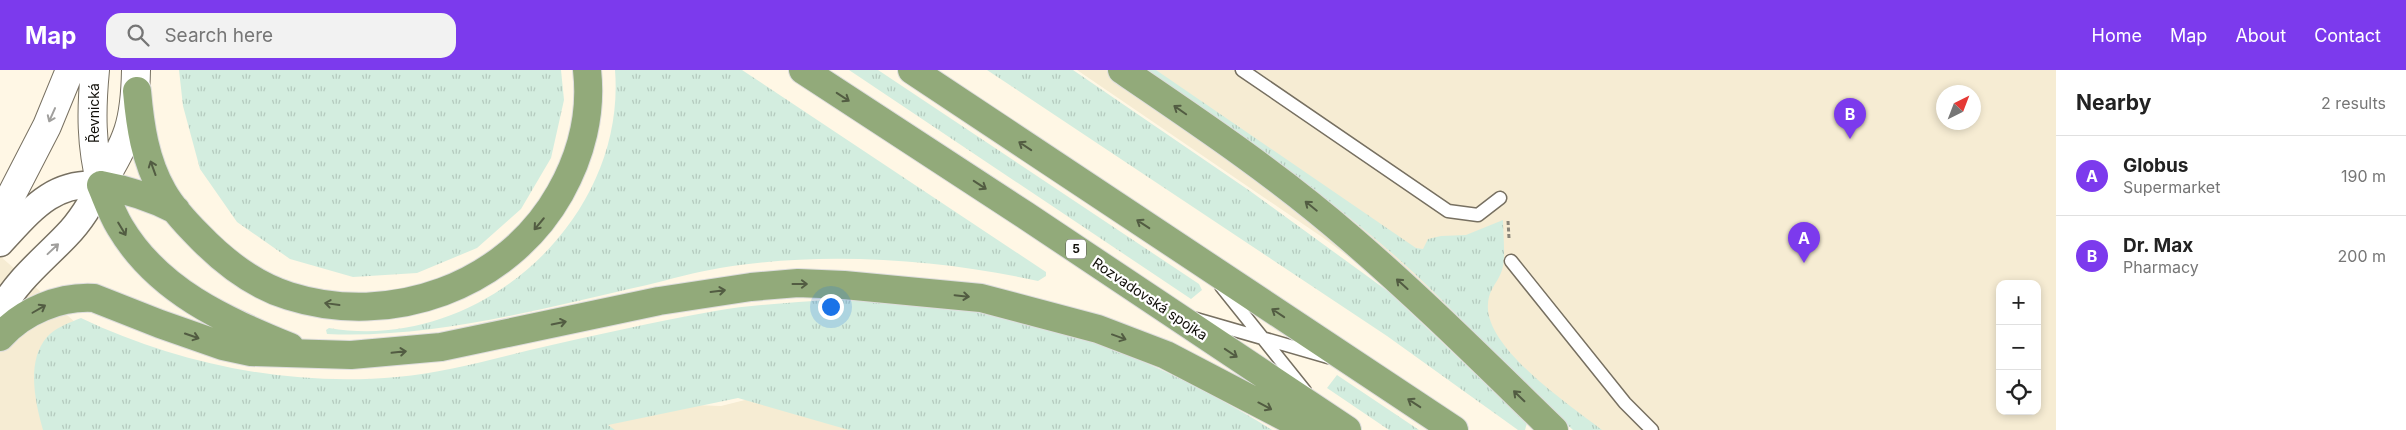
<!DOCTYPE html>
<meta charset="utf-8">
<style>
:root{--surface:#fff;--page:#f2f2f2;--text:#222;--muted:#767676;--line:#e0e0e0;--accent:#7c3aed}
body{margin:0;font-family:Inter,sans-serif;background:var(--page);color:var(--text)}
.controls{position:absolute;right:15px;bottom:15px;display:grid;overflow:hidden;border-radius:10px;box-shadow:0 2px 8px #0003}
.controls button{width:45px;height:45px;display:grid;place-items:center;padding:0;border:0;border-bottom:1px solid var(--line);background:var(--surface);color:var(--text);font:25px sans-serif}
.compass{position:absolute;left:1936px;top:15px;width:45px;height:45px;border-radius:50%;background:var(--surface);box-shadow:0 2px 8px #0003;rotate:42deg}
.you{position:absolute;left:830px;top:236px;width:18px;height:18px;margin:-12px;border:4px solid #fff;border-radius:50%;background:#1a73e8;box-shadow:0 0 0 8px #1a73e833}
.badge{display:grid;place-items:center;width:32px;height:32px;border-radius:50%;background:var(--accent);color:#fff;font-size:16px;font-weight:700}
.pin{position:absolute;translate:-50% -41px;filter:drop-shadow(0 1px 2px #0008)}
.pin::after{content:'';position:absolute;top:26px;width:18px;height:15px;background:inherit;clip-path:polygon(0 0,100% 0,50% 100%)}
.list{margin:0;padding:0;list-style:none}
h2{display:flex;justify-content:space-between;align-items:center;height:65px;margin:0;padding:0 20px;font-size:21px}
h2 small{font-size:16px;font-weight:400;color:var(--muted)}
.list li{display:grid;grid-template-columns:32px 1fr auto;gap:15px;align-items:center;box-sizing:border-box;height:80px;padding:0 20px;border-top:1px solid var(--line)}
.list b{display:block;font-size:19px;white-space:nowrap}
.list p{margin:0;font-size:16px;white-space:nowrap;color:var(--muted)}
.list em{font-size:16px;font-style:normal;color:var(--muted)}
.icon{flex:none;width:28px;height:28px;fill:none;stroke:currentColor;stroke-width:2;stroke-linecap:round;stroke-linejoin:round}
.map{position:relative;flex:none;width:2056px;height:360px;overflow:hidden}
header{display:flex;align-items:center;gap:30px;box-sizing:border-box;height:70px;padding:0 25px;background:var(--accent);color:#fff}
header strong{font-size:24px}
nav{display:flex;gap:28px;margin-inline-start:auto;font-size:18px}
.search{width:350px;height:45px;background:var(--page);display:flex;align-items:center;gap:12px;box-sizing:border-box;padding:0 18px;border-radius:15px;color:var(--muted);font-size:19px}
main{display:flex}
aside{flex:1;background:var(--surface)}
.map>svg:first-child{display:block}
</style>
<header>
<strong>Map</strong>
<div class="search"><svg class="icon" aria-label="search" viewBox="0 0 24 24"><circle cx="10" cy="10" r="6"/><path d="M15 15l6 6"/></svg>Search here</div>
<nav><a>Home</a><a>Map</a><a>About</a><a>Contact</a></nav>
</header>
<main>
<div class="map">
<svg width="2056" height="360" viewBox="0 0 2056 360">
<defs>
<pattern id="grass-tufts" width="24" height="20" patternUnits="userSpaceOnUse" patternTransform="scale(1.25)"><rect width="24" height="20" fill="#d3eddf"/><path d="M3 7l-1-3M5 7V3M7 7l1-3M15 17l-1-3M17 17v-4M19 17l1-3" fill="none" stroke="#b4cabe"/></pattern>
</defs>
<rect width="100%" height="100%" fill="#fff7e5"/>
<!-- built -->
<path fill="#f6ecd3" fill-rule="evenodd" d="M 1077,0 L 2056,0 L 2056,360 L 1581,360 L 1322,167 ZM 1944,22 L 1974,22 L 1974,52 L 1944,52 ZM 2000,214 L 2037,214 L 2037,341 L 2000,341 Z
M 0,186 L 84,260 L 288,321 L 721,336 L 785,320 L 1150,360 L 0,360 Z"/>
<!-- grass -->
<path fill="url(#grass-tufts)" d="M 179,0 L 561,0 L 564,30 L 551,88 L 521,139 L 477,178 L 417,203 L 353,207 L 290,189 L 237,152 L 200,99 L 183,36 Z
M 615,0 L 742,0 L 1046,202 L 1046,206 L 1038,211 C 939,189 821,181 720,198 C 696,202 671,209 647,215 C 545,238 432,269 327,264 L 326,260 L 329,258 C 478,284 627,150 615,0 Z
M 849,0 L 878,0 L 1199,214 L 1202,220 L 1191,229 Z
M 987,0 L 1073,0 L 1250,121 L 1389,222 L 1527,353 L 1525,360 L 1518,360 L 1387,266 Z
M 1144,0 L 1156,0 L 1416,178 L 1423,179 L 1428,169 L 1441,166 L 1466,165 L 1503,150 C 1503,163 1506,188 1502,200 C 1498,213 1489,218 1488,234 C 1484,278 1570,335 1602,360 L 1573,360 C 1518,310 1468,254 1414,203 C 1331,126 1236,64 1144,0 Z
M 835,229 C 878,231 921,232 963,239 C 1073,255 1179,302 1272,360 L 849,360 L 738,328 L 608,355 L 615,360 L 43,360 C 35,332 26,291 47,267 C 56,257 69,253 81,248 C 177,294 290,317 397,307 C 442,303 485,291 530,280 C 591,266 653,252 715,241 C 754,234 795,233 835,229 Z
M 1337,305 L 1419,360 L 1389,360 L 1327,318 Z"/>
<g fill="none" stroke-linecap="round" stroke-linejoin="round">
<defs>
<path id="service" d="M 1242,0 L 1448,141 L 1478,145 L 1500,128
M 1511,191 L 1625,333 L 1652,360
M 1221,216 L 1305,321
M 1196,249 L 1328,287"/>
<path id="minor" d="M 0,173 C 30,141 53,110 101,115 C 91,133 81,151 66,166 C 42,191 16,211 0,242"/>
<path id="secondary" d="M 95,0 C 91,41 91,75 101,115
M 101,115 C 128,68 135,55 136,0
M 0,147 L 47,56 L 70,0"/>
<path id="trunk" d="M 803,0 L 1025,145 L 1347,360
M 912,0 L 1454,360
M 1122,0 C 1200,53 1279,106 1350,168 C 1421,229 1487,295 1554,360
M 137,21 C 140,55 145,91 163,122 C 172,138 186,153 199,166 C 224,192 254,215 289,226 C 390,258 507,217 560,123 C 581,86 592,43 587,0
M 101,115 C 107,129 112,144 120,157 C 158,221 224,250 290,277
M 101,115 C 128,120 151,127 176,140
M 0,267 C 23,241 60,226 94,228 L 160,254 L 223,276 L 251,282 L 351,285 L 441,277 L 659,231 L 751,217 L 798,213 L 844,215 L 981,228 L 1098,259 L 1166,285 L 1310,360"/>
</defs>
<!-- service casing -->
<use href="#service" stroke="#777061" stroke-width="15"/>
<!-- minor casing -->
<use href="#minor" stroke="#777061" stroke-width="29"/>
<!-- secondary casing -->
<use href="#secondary" stroke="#777061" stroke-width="30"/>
<!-- trunk casing -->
<use href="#trunk" stroke="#dedddd" stroke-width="30"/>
<!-- path -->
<path stroke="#898478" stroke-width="3" stroke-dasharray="4 2.5" stroke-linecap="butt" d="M 1508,151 L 1509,168"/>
<!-- service -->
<use href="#service" stroke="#fff" stroke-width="12"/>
<!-- minor -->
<use href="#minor" stroke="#fff" stroke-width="26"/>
<!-- secondary -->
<use href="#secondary" stroke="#fff" stroke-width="28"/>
<!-- trunk -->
<use href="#trunk" stroke="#92aa7a" stroke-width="28"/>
</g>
<!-- one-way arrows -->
<defs><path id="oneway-shaft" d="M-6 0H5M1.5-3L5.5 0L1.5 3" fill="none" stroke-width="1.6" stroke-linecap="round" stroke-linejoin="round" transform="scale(1.25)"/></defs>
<g stroke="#525c42">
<use href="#oneway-shaft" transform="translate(843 27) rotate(33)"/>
<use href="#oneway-shaft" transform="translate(1180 40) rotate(-145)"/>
<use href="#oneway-shaft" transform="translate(1025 76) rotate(-146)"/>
<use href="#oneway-shaft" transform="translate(153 98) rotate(-110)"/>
<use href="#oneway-shaft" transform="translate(980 115) rotate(33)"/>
<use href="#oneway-shaft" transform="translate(1311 136) rotate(-141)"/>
<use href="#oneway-shaft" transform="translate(539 154) rotate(130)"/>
<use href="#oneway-shaft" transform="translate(1143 154) rotate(-147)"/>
<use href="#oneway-shaft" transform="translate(122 159) rotate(59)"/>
<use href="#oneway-shaft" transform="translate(800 214)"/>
<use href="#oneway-shaft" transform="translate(1402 214) rotate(-138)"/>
<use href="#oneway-shaft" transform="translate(718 221) rotate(-7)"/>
<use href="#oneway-shaft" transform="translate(962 226) rotate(6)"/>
<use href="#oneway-shaft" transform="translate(332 234) rotate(-172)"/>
<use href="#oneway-shaft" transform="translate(39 239) rotate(-30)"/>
<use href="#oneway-shaft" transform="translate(1278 243) rotate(-146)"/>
<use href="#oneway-shaft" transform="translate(559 253) rotate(-12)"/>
<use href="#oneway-shaft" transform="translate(192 266) rotate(19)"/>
<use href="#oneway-shaft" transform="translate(1119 267) rotate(20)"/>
<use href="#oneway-shaft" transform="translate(399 282) rotate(-6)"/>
<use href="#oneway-shaft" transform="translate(1231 283) rotate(34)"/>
<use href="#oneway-shaft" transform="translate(1519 326) rotate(-136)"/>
<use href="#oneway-shaft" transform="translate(1414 333) rotate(-147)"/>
<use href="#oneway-shaft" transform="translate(1265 336) rotate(28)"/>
</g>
<g stroke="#a09f9d">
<use href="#oneway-shaft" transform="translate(52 45) rotate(114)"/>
<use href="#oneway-shaft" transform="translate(53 179) rotate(-43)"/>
</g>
<g text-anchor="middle" stroke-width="4.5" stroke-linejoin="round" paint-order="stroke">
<!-- shield labels -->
<rect fill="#fff" stroke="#585753" stroke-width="1" x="1066" y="169.5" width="20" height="19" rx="4"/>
<g font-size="12" font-weight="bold" fill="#110f09">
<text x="1076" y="183">5</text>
</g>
<!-- street labels -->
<g font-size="14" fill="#110f09" stroke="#fff">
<text transform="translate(94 43) rotate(-90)" y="5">Řevnická</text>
<text transform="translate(1150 229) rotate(34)" y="5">Rozvadovská spojka</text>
</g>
</g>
</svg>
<div class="controls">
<button>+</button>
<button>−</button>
<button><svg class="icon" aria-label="locate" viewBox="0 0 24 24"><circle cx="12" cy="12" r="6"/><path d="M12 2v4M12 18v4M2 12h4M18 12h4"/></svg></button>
</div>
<svg class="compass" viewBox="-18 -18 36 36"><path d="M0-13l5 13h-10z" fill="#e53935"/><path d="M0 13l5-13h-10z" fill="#767676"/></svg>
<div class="you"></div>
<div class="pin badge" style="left:1804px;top:193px">A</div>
<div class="pin badge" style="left:1850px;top:69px">B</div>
</div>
<aside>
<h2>Nearby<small>2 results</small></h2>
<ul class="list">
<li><span class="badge">A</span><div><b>Globus</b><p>Supermarket</p></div><em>190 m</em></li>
<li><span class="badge">B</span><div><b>Dr. Max</b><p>Pharmacy</p></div><em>200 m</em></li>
</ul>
</aside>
</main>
